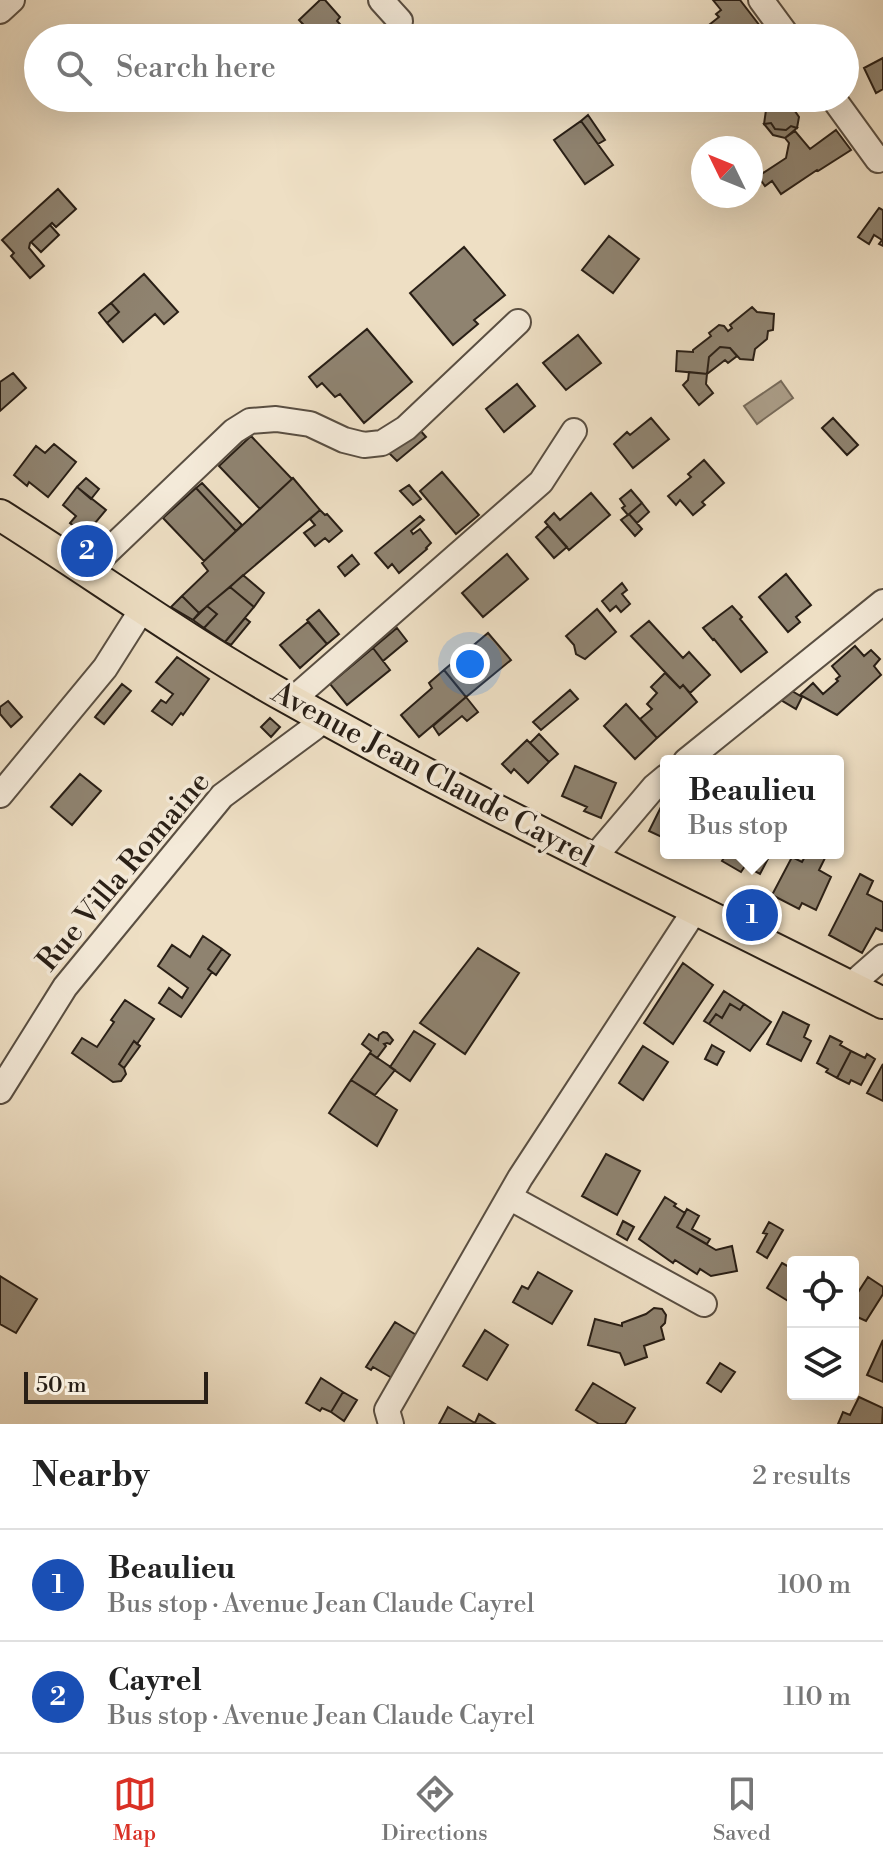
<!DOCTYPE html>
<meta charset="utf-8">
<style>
:root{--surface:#fff;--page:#f2f2f2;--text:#222;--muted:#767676;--line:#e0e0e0;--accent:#d93025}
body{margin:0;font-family:"Libre Bodoni",serif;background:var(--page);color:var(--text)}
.controls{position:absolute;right:24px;bottom:24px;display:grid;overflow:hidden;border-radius:8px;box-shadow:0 8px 32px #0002}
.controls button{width:72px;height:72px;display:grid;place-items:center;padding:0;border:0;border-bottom:2px solid var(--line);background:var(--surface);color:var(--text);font:40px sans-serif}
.compass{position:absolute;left:691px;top:136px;width:72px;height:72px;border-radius:50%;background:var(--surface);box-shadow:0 8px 32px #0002;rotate:313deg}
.scale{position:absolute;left:24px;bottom:20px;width:184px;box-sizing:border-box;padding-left:8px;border:4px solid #291f16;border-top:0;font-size:22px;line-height:28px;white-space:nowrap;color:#291f16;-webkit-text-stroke:6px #f4ead9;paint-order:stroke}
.you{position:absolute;left:470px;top:664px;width:28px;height:28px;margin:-20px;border:6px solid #fff;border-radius:50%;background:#1a73e8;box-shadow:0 0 0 12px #1a73e833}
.badge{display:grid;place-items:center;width:52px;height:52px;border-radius:50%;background:var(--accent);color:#fff;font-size:26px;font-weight:700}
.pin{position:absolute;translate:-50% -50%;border:4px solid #fff;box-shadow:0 2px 8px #0006}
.popup{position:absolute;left:660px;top:755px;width:184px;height:104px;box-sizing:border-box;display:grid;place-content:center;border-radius:8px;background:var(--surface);filter:drop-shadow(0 2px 6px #0005);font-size:26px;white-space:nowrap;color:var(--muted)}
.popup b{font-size:30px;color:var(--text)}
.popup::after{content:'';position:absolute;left:50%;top:100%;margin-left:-16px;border:16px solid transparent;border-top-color:var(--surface)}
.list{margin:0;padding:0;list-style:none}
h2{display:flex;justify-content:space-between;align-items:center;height:104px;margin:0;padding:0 32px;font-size:34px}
h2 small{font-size:26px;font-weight:400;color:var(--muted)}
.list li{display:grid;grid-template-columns:52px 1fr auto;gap:24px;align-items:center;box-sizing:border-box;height:112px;padding:0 32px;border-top:2px solid var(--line)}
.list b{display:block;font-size:30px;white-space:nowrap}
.list p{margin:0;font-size:26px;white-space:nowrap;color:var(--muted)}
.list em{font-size:26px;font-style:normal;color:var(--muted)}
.icon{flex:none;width:44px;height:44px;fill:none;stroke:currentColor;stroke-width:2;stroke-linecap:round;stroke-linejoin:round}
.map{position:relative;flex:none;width:883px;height:1424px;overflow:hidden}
.search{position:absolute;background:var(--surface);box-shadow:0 8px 32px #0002;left:24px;right:24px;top:24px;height:88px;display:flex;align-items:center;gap:20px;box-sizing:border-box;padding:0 28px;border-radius:44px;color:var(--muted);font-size:30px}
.sheet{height:328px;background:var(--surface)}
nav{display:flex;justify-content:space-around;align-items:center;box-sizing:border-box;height:112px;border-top:2px solid var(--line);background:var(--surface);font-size:22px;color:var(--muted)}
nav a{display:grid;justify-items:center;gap:4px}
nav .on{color:var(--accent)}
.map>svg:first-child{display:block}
</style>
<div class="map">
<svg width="883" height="1424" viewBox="0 0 883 1424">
<rect width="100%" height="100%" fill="#eedfc4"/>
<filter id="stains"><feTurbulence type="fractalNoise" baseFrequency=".0025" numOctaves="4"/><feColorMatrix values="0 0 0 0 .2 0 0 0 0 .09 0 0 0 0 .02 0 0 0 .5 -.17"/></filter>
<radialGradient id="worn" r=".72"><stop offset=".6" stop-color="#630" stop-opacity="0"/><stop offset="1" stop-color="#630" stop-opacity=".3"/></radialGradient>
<!-- water -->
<path fill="#ab9e89" stroke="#776b5b" stroke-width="2" d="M 781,381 L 793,398 L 757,424 L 744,406 Z"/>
<!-- building -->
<path fill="#8f8370" stroke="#291f16" stroke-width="2" d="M 320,0 L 325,0 L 340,17 L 337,21 L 352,37 L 351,38 L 316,38 L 299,20 Z
M 713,0 L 740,0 L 760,26 L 744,38 L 711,38 L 704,29 L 719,17 L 716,14 L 721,10 Z
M 883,58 L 883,89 L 876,93 L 864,68 Z
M 775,103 L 790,104 L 799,117 L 797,128 L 791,126 L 786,130 L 775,129 L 771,123 L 764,124 L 766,110 Z
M 588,115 L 605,140 L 598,144 L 581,121 Z
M 581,121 L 613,165 L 585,184 L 554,140 Z
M 771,123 L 775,129 L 786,130 L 791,126 L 797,128 L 785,138 L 773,135 L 764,124 Z
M 836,130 L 851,150 L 818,171 L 817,170 L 781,194 L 772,181 L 765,186 L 756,174 L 761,170 L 763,173 L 786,158 L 789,143 L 785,138 L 795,131 L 810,149 Z
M 58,189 L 76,209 L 56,227 L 52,223 L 30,243 L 29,248 L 44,266 L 30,278 L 11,256 L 14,253 L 2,240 Z
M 879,208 L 883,210 L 883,246 L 879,244 L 882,240 L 874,235 L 869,244 L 858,237 Z
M 50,225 L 59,235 L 41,252 L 31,242 Z
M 609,236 L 639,259 L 613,293 L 582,270 Z
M 464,247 L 505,295 L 474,320 L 478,324 L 453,345 L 410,293 Z
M 144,274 L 178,312 L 164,324 L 155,314 L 123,342 L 107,323 L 119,312 L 111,303 Z
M 111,303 L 119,312 L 107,323 L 99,313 Z
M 752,307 L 757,312 L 774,314 L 773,330 L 768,331 L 767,339 L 755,349 L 753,360 L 740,359 L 730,348 L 720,347 L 709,357 L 707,374 L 676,371 L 677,351 L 693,352 L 693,350 L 711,336 L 709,333 L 719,325 L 724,326 L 728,331 L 732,328 L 730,325 Z
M 367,329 L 412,382 L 364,423 L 340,394 L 335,397 L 322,383 L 317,387 L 309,377 Z
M 578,335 L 601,363 L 566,390 L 543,363 Z
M 720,347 L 730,348 L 737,356 L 728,363 L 725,360 L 707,374 L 709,357 Z
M 689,372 L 707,374 L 706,384 L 713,393 L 699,405 L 683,385 L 688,380 Z
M 13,373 L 26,388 L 0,411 L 0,382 Z
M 517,384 L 535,406 L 504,432 L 486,409 Z
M 651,418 L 669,439 L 633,468 L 614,444 L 627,432 L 630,435 Z
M 833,418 L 858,445 L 847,455 L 822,428 Z
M 419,429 L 426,437 L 397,461 L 389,453 Z
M 251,436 L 292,479 L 260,509 L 219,466 Z
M 54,444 L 76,462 L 48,497 L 29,482 L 27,486 L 14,475 L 36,446 L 45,453 Z
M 704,460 L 724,483 L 702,502 L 705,505 L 693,515 L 680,500 L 676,505 L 668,496 L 691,477 L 688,474 Z
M 442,472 L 479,515 L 456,534 L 420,491 Z
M 86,478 L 99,489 L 91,499 L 77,487 Z
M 293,478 L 320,510 L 199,613 L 182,596 L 208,571 L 202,563 Z
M 202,483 L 242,525 L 236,531 L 196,488 Z
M 409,485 L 421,499 L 413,505 L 400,491 Z
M 77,487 L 106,510 L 85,535 L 70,523 L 76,516 L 63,505 Z
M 196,488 L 236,531 L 204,561 L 163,518 Z
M 631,490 L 642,503 L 628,515 L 622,508 L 625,506 L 620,499 Z
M 591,493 L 610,515 L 569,550 L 545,522 L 554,513 L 560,520 Z
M 642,503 L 649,512 L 637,523 L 629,514 Z
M 320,510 L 325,515 L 327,514 L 342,531 L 329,542 L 325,538 L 315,546 L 304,533 L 315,525 L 310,519 Z
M 629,514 L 642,529 L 635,536 L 621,520 Z
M 420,516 L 424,520 L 411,531 L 413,534 L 420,529 L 431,543 L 426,548 L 427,549 L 399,573 L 392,564 L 388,568 L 375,553 Z
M 548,526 L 567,547 L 554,558 L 536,537 Z
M 507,554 L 528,579 L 483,617 L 462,593 Z
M 352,555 L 359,564 L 345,576 L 338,567 Z
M 786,574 L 811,605 L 796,617 L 800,622 L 788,632 L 759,597 Z
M 243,575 L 264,593 L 254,607 L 230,587 Z
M 622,583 L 627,590 L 622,594 L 630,604 L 621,612 L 616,606 L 610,611 L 602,601 Z
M 230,587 L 254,607 L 225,642 L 204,628 L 217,614 L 207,606 Z
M 182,596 L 199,613 L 193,620 L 171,607 Z
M 207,606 L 217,614 L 204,628 L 193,620 Z
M 732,606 L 742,617 L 740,619 L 767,652 L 741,672 L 714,639 L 713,640 L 703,628 Z
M 597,609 L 616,632 L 585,659 L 576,654 L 574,645 L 566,636 Z
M 319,610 L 339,634 L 327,644 L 307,620 Z
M 245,618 L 250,622 L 231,645 L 225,642 Z
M 649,621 L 683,658 L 689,652 L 710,675 L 690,693 L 683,685 L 680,688 L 631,636 Z
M 308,622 L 327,644 L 300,668 L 280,645 Z
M 397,628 L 407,641 L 383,661 L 373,648 Z
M 488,633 L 511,660 L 466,697 L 444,670 Z
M 855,646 L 864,656 L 871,650 L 880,659 L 874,666 L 881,675 L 837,715 L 800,695 L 813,683 L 823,694 L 838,681 L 836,679 L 840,676 L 832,666 Z
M 373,648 L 390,670 L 347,705 L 330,684 Z
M 177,657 L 209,679 L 183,715 L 181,713 L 172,725 L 152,711 L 161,700 L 166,703 L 173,694 L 156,682 Z
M 444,670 L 466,697 L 419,737 L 401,715 L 432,688 L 429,683 Z
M 665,673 L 680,688 L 683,685 L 697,702 L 657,738 L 640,719 L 652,709 L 647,704 L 657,693 L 651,687 Z
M 122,684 L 131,691 L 104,724 L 95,717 Z
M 570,690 L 578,699 L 541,730 L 533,722 Z
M 792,691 L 802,697 L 796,709 L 781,700 Z
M 466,697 L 478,712 L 467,721 L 462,716 L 439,735 L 433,726 Z
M 8,701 L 22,717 L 11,727 L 0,714 L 0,707 Z
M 626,704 L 657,738 L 635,759 L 604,726 Z
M 270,718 L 280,727 L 271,737 L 261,727 Z
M 539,734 L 558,754 L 549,762 L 530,743 Z
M 527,740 L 549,762 L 528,783 L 514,769 L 511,773 L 502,764 Z
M 575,766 L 616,783 L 601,818 L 584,811 L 587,807 L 562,796 Z
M 80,774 L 101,791 L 72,825 L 51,807 Z
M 663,803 L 666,805 L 666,839 L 649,831 Z
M 727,853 L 771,853 L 760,874 L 745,866 L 741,872 L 722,861 Z
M 807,853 L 819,853 L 826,856 L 819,870 L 831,877 L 816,910 L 802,903 L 799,909 L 772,895 L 792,857 L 802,862 Z
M 860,874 L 873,881 L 867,894 L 883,902 L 883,929 L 882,931 L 876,928 L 862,953 L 829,935 Z
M 203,936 L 222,949 L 208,969 L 212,972 L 181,1017 L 159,1003 L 169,988 L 182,998 L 188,988 L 158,966 L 172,945 L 190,957 Z
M 478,948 L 519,973 L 465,1054 L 420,1023 Z
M 222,949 L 230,955 L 216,975 L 208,969 Z
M 683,963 L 713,985 L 673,1044 L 644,1023 Z
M 724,991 L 744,1004 L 740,1010 L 730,1004 L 722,1018 L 716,1014 L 709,1024 L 704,1021 Z
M 125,1000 L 154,1019 L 137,1044 L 134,1041 L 119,1064 L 124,1068 L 126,1074 L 121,1081 L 113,1082 L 72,1053 L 82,1038 L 97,1047 L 114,1022 L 111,1020 Z
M 730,1004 L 740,1010 L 744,1004 L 771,1022 L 750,1051 L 709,1024 L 716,1014 L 722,1018 Z
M 783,1012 L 809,1025 L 804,1037 L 811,1041 L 801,1061 L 767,1044 Z
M 414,1031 L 435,1044 L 410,1081 L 390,1067 Z
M 383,1032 L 387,1033 L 393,1040 L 390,1044 L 387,1043 L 384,1044 L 386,1046 L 377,1058 L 370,1053 L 371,1051 L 362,1044 L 369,1034 L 378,1040 L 379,1035 Z
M 830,1036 L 842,1042 L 840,1045 L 851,1051 L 837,1078 L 826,1072 L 828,1069 L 817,1063 Z
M 134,1041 L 140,1046 L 124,1068 L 119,1064 Z
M 712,1045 L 724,1052 L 717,1065 L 705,1059 Z
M 643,1046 L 668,1062 L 643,1100 L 619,1083 Z
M 851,1051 L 865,1058 L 867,1054 L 875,1059 L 861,1085 L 851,1080 L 849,1084 L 837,1078 Z
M 370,1053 L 395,1070 L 375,1095 L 351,1080 Z
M 883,1064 L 883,1101 L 867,1093 Z
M 351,1080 L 397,1110 L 377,1146 L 329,1113 Z
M 606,1154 L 640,1171 L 617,1215 L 582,1196 Z
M 665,1197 L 676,1204 L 674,1206 L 685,1213 L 677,1227 L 716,1250 L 732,1246 L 737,1271 L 711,1276 L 700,1269 L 697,1274 L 675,1260 L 673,1263 L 639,1239 Z
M 687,1209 L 699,1216 L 692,1229 L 710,1239 L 707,1244 L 677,1227 Z
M 623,1221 L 634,1227 L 627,1240 L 617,1234 Z
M 769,1222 L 783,1230 L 767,1258 L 757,1252 L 767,1234 L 763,1233 Z
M 782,1263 L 793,1269 L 793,1304 L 767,1288 Z
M 538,1272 L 572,1291 L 552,1324 L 513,1302 L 522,1286 L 528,1289 Z
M 0,1276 L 37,1299 L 16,1333 L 0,1324 Z
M 868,1277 L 883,1287 L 883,1294 L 866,1321 L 853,1315 L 853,1300 Z
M 654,1308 L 662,1309 L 666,1315 L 665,1323 L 661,1327 L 664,1339 L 644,1346 L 647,1357 L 625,1365 L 620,1353 L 588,1345 L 595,1319 L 622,1326 L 622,1323 L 646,1314 Z
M 395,1322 L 418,1336 L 392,1378 L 373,1367 L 371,1370 L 366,1367 Z
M 485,1330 L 508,1345 L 487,1380 L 463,1366 Z
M 883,1340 L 883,1382 L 867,1375 Z
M 720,1363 L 735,1372 L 721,1392 L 707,1383 Z
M 321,1378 L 343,1392 L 331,1412 L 322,1408 L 320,1411 L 306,1403 Z
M 593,1383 L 635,1408 L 625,1424 L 599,1424 L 576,1410 Z
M 343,1392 L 357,1400 L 344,1421 L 331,1412 Z
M 859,1397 L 883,1408 L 882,1424 L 838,1424 L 843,1412 L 850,1415 Z
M 448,1407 L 475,1423 L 479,1414 L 495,1424 L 439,1424 Z"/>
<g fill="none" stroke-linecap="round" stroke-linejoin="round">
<defs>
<path id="minor" d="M 381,0 L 400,21
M 761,0 L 789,38
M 0,11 L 12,0
M 833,98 L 878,160 L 883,158
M 90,573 L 103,556 L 234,431 L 250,421 L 276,419 L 310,424 L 344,440 L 364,445 L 382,443 L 406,428 L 518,322
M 291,701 L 541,482 L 574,431
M 686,761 L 883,602
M 0,795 L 105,668 L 143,608
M 593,859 L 654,787 L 666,777
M 850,986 L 883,957
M 0,1091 L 65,987 L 222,796 L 315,727 L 324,718
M 509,1197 L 704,1304
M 391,1424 L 387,1410 L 520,1178 L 695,910"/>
<path id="major" d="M 0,515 C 97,576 190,644 291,700 C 484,809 686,903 883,1003"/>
</defs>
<!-- minor casing -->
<use href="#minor" stroke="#5a4f42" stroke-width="28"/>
<!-- major casing -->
<use href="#major" stroke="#291f16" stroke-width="34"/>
<!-- minor -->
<use href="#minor" stroke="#f4ead9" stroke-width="24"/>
<!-- major -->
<use href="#major" stroke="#eedfc4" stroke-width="30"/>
</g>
<g text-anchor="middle" stroke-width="7" stroke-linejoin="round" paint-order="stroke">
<!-- street labels -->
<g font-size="30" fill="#291f16" stroke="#f4ead9">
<text transform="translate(433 774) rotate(28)" y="10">Avenue Jean Claude Cayrel</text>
<text transform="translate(123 871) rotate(-50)" y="10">Rue Villa Romaine</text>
</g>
</g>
<rect width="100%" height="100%" filter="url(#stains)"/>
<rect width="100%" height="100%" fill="url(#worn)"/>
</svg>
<div class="controls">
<button><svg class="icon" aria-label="locate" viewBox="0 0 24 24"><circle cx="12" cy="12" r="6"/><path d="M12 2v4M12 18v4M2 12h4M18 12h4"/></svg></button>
<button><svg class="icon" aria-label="layers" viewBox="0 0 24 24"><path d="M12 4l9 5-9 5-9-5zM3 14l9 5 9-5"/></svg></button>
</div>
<svg class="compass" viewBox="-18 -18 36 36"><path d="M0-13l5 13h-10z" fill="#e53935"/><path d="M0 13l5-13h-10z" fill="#767676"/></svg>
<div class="scale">50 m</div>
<div class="you"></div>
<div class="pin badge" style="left:752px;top:915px;background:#1a4fb4">1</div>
<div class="popup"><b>Beaulieu</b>Bus stop</div>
<div class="pin badge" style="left:87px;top:551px;background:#1a4fb4">2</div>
<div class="search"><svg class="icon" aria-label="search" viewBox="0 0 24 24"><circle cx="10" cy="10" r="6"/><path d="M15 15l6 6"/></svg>Search here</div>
</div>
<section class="sheet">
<h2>Nearby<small>2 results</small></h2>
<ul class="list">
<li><span class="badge" style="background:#1a4fb4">1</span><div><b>Beaulieu</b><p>Bus stop · Avenue Jean Claude Cayrel</p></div><em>100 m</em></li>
<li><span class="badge" style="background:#1a4fb4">2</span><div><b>Cayrel</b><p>Bus stop · Avenue Jean Claude Cayrel</p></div><em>110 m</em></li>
</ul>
</section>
<nav>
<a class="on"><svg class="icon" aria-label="map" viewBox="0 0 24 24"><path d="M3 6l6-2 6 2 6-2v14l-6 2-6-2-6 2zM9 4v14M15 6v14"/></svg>Map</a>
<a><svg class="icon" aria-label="directions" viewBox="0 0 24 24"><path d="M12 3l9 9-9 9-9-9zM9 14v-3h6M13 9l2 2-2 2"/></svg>Directions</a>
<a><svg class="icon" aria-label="saved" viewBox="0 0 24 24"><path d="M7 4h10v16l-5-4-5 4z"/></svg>Saved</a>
</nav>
